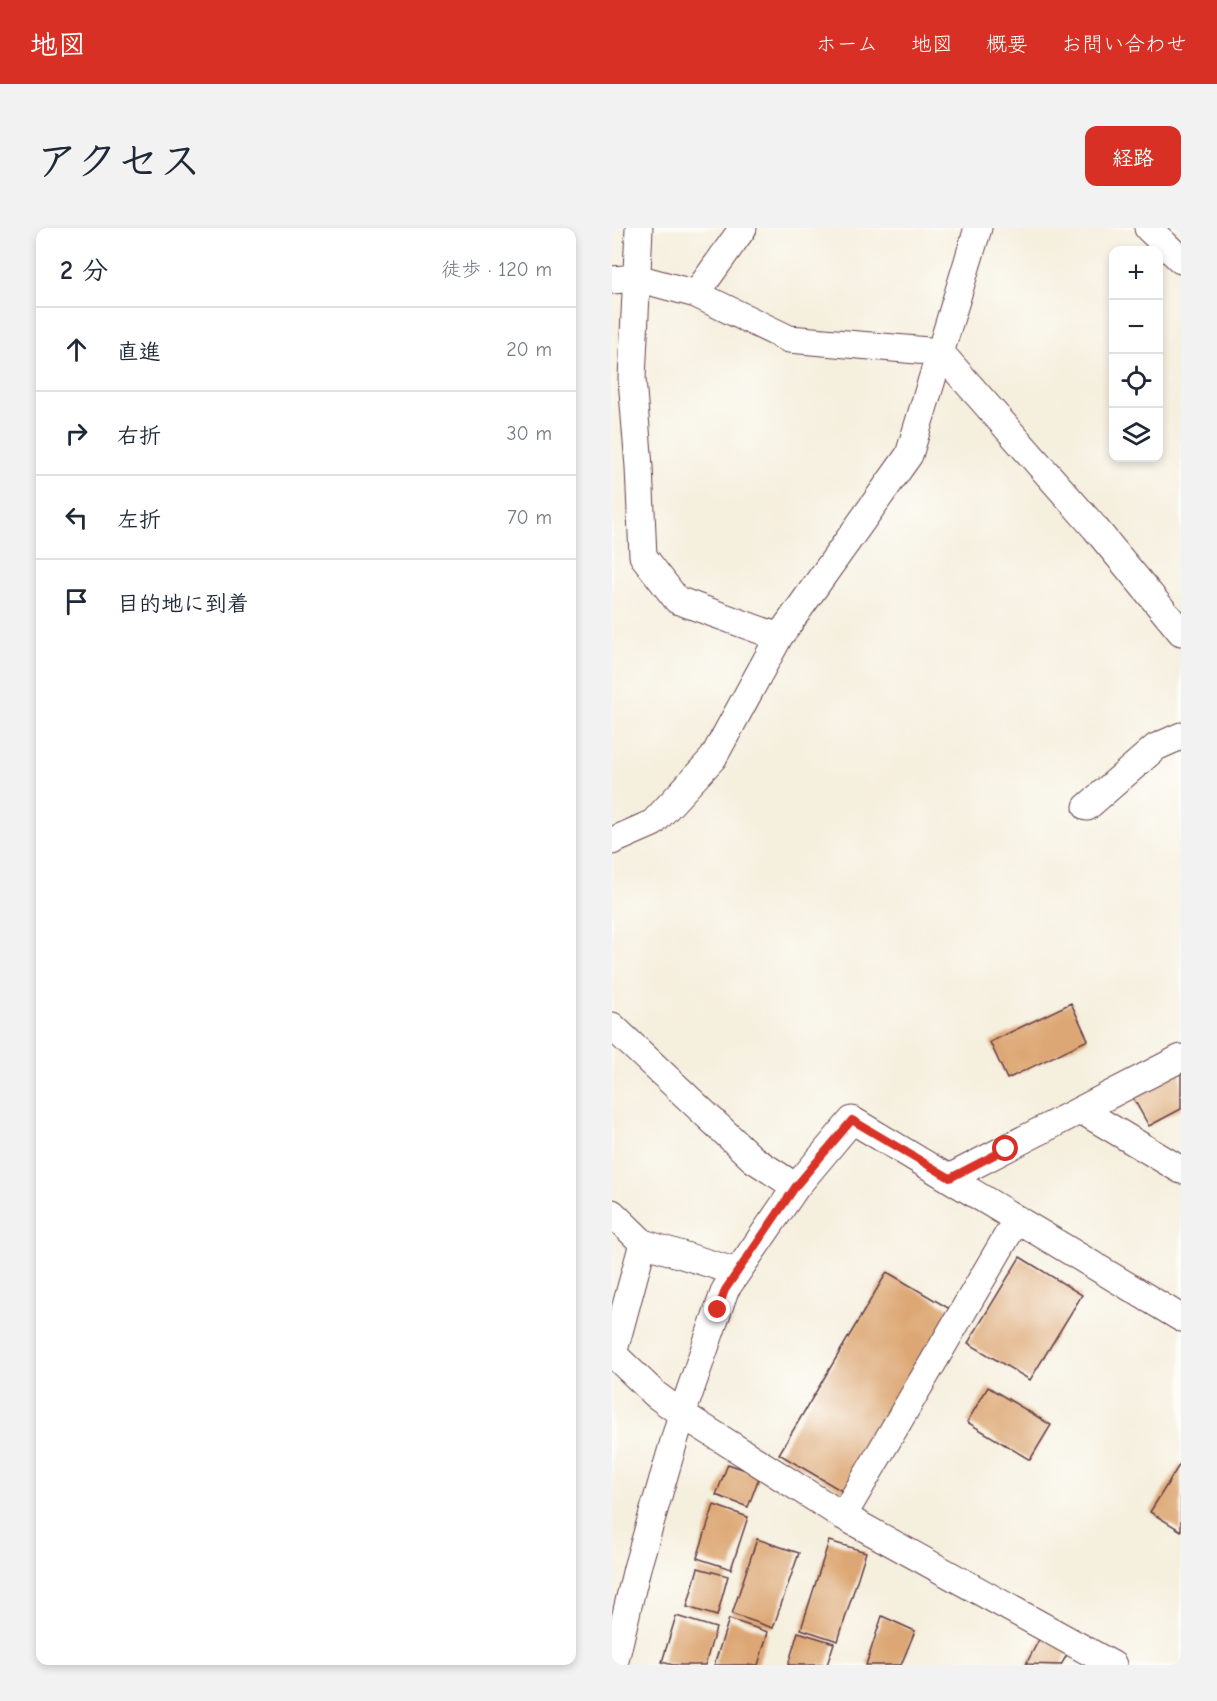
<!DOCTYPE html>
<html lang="ja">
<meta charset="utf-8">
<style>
:root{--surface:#fff;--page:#f2f2f3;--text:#1f2937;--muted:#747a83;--line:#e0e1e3;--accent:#d93025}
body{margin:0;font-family:"Comic Neue","Klee One",sans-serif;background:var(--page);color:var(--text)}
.controls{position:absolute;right:18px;top:18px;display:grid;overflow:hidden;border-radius:12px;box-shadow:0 3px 9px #0003}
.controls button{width:54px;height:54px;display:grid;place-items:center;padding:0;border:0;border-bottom:2px solid var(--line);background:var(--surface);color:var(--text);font:30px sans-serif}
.stop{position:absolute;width:18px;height:18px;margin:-14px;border:4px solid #d93025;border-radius:50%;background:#fff}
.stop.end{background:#d93025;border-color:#fff;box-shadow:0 2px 6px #0008}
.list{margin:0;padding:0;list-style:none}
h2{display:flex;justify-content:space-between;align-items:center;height:78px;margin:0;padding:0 24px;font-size:26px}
h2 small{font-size:20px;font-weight:400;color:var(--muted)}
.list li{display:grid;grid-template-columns:39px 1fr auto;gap:18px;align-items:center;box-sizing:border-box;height:84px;padding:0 24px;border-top:2px solid var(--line)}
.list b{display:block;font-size:22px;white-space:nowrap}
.list em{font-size:20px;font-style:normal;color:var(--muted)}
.icon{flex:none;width:33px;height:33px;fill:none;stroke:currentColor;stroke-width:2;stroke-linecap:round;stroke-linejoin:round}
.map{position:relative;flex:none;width:569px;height:1437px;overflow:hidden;border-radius:12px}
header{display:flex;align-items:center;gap:36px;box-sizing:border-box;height:84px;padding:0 30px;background:var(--accent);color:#fff}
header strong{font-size:28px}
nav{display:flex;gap:33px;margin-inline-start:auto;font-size:21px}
.intro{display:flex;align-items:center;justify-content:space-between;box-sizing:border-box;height:144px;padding:0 36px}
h1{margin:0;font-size:42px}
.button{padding:15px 27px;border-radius:12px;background:var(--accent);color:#fff;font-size:21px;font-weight:700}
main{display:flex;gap:36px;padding:0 36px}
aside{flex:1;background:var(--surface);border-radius:12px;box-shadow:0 3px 9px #0003}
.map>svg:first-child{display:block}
</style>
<header>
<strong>地図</strong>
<nav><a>ホーム</a><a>地図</a><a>概要</a><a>お問い合わせ</a></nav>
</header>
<div class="intro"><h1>アクセス</h1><a class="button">経路</a></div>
<main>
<aside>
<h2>2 分<small>徒歩 · 120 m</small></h2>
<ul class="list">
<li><svg class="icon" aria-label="ahead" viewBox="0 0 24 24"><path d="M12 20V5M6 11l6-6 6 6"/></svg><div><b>直進</b></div><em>20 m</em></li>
<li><svg class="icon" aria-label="right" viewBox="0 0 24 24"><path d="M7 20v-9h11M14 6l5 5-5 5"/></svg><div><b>右折</b></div><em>30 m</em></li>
<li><svg class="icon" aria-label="left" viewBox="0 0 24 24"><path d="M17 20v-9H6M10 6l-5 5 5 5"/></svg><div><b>左折</b></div><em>70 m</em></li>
<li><svg class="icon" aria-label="arrive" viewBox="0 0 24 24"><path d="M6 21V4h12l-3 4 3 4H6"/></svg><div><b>目的地に到着</b></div></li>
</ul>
</aside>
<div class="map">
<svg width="569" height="1437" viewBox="0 0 569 1437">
<rect width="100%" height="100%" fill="#fdfcf7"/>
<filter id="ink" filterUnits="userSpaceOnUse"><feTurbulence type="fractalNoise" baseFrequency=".0167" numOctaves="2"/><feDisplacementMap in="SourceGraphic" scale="12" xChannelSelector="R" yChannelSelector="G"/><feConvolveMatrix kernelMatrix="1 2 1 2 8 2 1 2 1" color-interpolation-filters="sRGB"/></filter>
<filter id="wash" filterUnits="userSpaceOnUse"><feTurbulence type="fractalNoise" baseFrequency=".008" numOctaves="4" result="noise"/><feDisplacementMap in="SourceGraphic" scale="24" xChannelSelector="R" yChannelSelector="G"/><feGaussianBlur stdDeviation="1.35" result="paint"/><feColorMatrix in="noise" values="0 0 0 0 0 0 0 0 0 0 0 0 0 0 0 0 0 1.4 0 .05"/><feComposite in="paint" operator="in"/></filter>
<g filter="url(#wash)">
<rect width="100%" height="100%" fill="#f5efde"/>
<g id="blocks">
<!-- building -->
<path fill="#dda774" d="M 459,775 L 476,812 L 395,851 L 378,814 Z
M 569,841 L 569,881 L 537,898 L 520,868 Z
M 408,1029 L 470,1067 L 418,1152 L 356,1115 Z
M 275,1044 L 343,1084 L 235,1266 L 167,1226 Z
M 376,1159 L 439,1197 L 418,1232 L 355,1194 Z
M 569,1234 L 569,1303 L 538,1284 Z
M 116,1236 L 148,1247 L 136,1279 L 104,1267 Z
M 102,1277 L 136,1289 L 119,1341 L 85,1330 Z
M 145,1311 L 187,1325 L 161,1400 L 120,1386 Z
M 217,1313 L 254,1324 L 226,1413 L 189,1401 Z
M 86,1340 L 116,1348 L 105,1388 L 75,1379 Z
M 64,1388 L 104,1400 L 93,1437 L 61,1437 L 50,1434 Z
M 270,1388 L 303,1403 L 289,1437 L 254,1437 Z
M 117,1391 L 156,1404 L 146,1437 L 102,1437 Z
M 186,1404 L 222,1415 L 215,1437 L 176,1437 Z
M 429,1408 L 457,1423 L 449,1437 L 414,1436 Z"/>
</g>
</g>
<g filter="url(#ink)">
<use href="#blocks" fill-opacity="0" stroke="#643e46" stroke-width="1.5"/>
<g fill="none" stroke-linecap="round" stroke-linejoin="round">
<defs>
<path id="minor" d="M 27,0 L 20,151 L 27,239 L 31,328 L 65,372 L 167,409
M 536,0 L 569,32
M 0,52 L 25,50 L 84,66 L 177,111 L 328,124 L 483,300 L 569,404
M 84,66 L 131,0
M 475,579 L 544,519 L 569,508
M 0,613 L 41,595 L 101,530 L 167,409 L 297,227 L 366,0
M 0,798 L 141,931 L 184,959
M 469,882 L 569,942
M 337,950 L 569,830
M 0,985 L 31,1015 L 125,1044
M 0,1125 L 44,1167 L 70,1186 L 231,1288 L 501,1437
M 1,1126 L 31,1015
M 231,1288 L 405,991
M 2,1437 L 25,1340 L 70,1186 L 113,1062 L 184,959 L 240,892 L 569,1090"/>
</defs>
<!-- minor casing -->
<use href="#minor" stroke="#643e46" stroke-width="29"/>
<!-- minor -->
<use href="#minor" stroke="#fff" stroke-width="27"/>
</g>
</g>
<g fill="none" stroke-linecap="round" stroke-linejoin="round" filter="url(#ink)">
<!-- route -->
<path stroke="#d93025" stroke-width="8" d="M 106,1082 L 113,1062 L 184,958 L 240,892 L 338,950 L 394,921"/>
</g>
</svg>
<div class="controls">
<button>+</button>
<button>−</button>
<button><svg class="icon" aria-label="locate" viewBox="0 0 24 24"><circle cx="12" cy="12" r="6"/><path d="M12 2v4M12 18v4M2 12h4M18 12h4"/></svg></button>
<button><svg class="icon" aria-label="layers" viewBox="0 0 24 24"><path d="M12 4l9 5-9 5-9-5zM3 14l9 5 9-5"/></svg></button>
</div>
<div class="stop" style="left:394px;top:921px"></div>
<div class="stop end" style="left:106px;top:1082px"></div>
</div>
</main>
